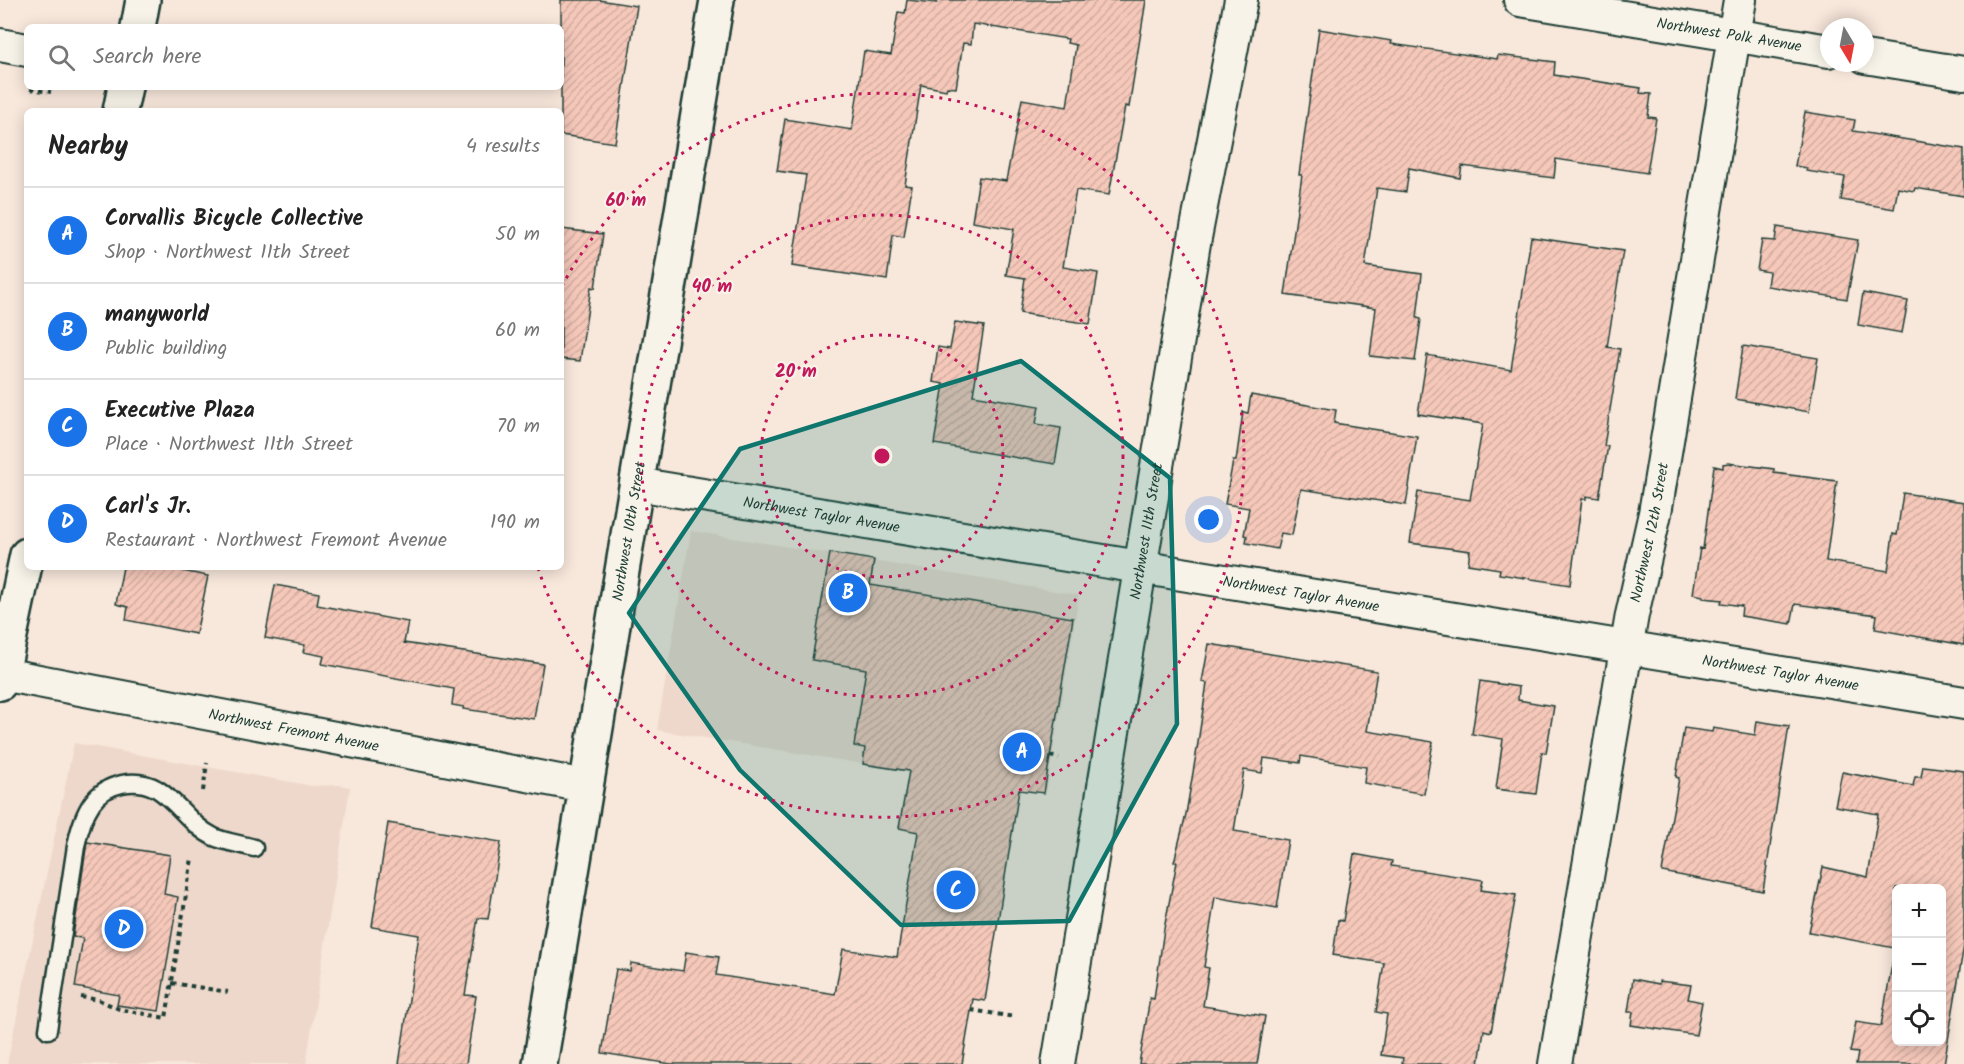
<!DOCTYPE html>
<meta charset="utf-8">
<style>
:root{--surface:#fff;--page:#f2f2f2;--text:#222;--muted:#767676;--line:#e0e0e0;--accent:#1a73e8}
body{margin:0;font-family:Kalam,sans-serif;background:var(--page);color:var(--text)}
.controls{position:absolute;right:18px;bottom:18px;display:grid;overflow:hidden;border-radius:9px;box-shadow:0 3px 15px #0003}
.controls button{width:54px;height:54px;display:grid;place-items:center;padding:0;border:0;border-bottom:2px solid var(--line);background:var(--surface);color:var(--text);font:30px sans-serif}
.compass{position:absolute;left:1820px;top:18px;width:54px;height:54px;border-radius:50%;background:var(--surface);box-shadow:0 3px 15px #0003;rotate:170deg}
.you{position:absolute;left:1209px;top:520px;width:21px;height:21px;margin:-15px;border:4px solid #fff;border-radius:50%;background:#1a73e8;box-shadow:0 0 0 9px #1a73e833}
.badge{display:grid;place-items:center;width:39px;height:39px;border-radius:50%;background:var(--accent);color:#fff;font-size:20px;font-weight:700}
.pin{position:absolute;translate:-50% -50%;border:3px solid #fff;box-shadow:0 2px 6px #0006}
.list{margin:0;padding:0;list-style:none}
h2{display:flex;justify-content:space-between;align-items:center;height:78px;margin:0;padding:0 24px;font-size:26px}
h2 small{font-size:20px;font-weight:400;color:var(--muted)}
.list li{display:grid;grid-template-columns:39px 1fr auto;gap:18px;align-items:center;box-sizing:border-box;height:96px;padding:0 24px;border-top:2px solid var(--line)}
.list b{display:block;font-size:22px;white-space:nowrap}
.list p{margin:0;font-size:20px;white-space:nowrap;color:var(--muted)}
.list em{font-size:20px;font-style:normal;color:var(--muted)}
.icon{flex:none;width:33px;height:33px;fill:none;stroke:currentColor;stroke-width:2;stroke-linecap:round;stroke-linejoin:round}
.map{position:relative;flex:none;width:1964px;height:1064px;overflow:hidden}
.search{position:absolute;background:var(--surface);box-shadow:0 3px 15px #0003;left:24px;top:24px;width:540px;height:66px;display:flex;align-items:center;gap:15px;box-sizing:border-box;padding:0 21px;border-radius:9px;color:var(--muted);font-size:22px}
.panel{position:absolute;background:var(--surface);box-shadow:0 3px 15px #0003;left:24px;top:108px;width:540px;height:462px;border-radius:9px}
.map>svg:first-child{display:block}
</style>
<div class="map">
<svg width="1964" height="1064" viewBox="0 0 1964 1064">
<defs>
<pattern id="building-hatch" width="6" height="6" patternUnits="userSpaceOnUse" patternTransform="scale(1.5)"><rect width="6" height="6" fill="#f5c8ba"/><path d="M-1 1l2-2M0 6l6-6M5 7l2-2" fill="none" stroke="#d2ada0"/></pattern>
</defs>
<rect width="100%" height="100%" fill="#f8e7db"/>
<filter id="ink" filterUnits="userSpaceOnUse"><feTurbulence type="fractalNoise" baseFrequency=".0167" numOctaves="2"/><feDisplacementMap in="SourceGraphic" scale="12" xChannelSelector="R" yChannelSelector="G"/><feConvolveMatrix kernelMatrix="1 2 1 2 8 2 1 2 1" color-interpolation-filters="sRGB"/></filter>
<g filter="url(#ink)">
<!-- built -->
<path fill="#eed8cb" d="M 691,531 L 1079,595 L 1046,794 L 657,730 Z
M 74,743 L 313,786 L 339,785 L 350,787 L 306,1064 L 7,1064 Z"/>
<!-- building -->
<path fill="url(#building-hatch)" stroke="#1f3d34" stroke-width="1.5" fill-rule="evenodd" d="M 561,0 L 599,0 L 637,6 L 615,143 L 561,135 Z
M 907,0 L 937,3 L 937,0 L 1146,0 L 1129,107 L 1125,106 L 1109,195 L 1076,190 L 1063,267 L 1098,273 L 1090,324 L 1020,313 L 1025,278 L 1006,275 L 1014,229 L 972,222 L 979,177 L 1006,181 L 1022,99 L 1067,107 L 1076,45 L 1067,43 L 1068,39 L 973,24 L 971,44 L 963,43 L 956,88 L 947,87 L 946,90 L 921,85 L 905,185 L 912,186 L 904,237 L 893,235 L 887,280 L 792,266 L 806,175 L 777,171 L 785,119 L 852,130 L 864,51 L 891,55 L 898,12 L 905,13 Z
M 1319,29 L 1392,41 L 1391,44 L 1497,59 L 1498,55 L 1555,62 L 1554,75 L 1641,88 L 1640,93 L 1651,94 L 1648,117 L 1656,118 L 1647,173 L 1556,159 L 1554,178 L 1462,166 L 1460,178 L 1409,168 L 1406,192 L 1377,188 L 1365,266 L 1422,274 L 1417,318 L 1421,319 L 1415,361 L 1370,356 L 1376,308 L 1285,295 L 1302,175 L 1299,175 Z
M 1805,112 L 1855,120 L 1853,131 L 1964,149 L 1964,196 L 1915,188 L 1914,191 L 1898,188 L 1894,209 L 1841,200 L 1845,177 L 1806,171 L 1807,168 L 1795,166 Z
M 1777,227 L 1858,240 L 1847,299 L 1767,286 L 1769,272 L 1757,270 L 1762,240 L 1775,241 Z
M 561,229 L 603,234 L 595,288 L 591,287 L 580,361 L 561,359 Z
M 1531,237 L 1623,251 L 1607,347 L 1620,349 L 1604,446 L 1608,446 L 1599,498 L 1586,496 L 1586,499 L 1582,499 L 1570,585 L 1499,574 L 1500,569 L 1468,564 L 1470,551 L 1410,543 L 1418,492 L 1470,500 L 1483,424 L 1418,414 L 1427,355 L 1511,370 Z
M 1863,293 L 1908,301 L 1902,333 L 1858,325 Z
M 955,322 L 984,326 L 973,395 L 1039,406 L 1036,424 L 1061,428 L 1055,464 L 934,444 L 944,384 L 933,382 L 938,347 L 950,349 Z
M 1743,346 L 1818,358 L 1809,412 L 1735,399 Z
M 1251,395 L 1336,410 L 1334,423 L 1417,436 L 1406,505 L 1301,489 L 1292,535 L 1281,533 L 1277,549 L 1246,543 L 1247,536 L 1244,535 L 1249,508 L 1225,504 L 1233,461 L 1236,461 L 1243,412 L 1248,413 Z
M 1729,463 L 1774,469 L 1774,473 L 1837,481 L 1826,561 L 1888,571 L 1893,534 L 1897,535 L 1903,493 L 1964,502 L 1964,645 L 1875,629 L 1877,615 L 1795,604 L 1791,624 L 1741,616 L 1742,606 L 1721,603 L 1722,600 L 1703,598 L 1703,596 L 1693,594 L 1700,548 L 1703,549 L 1714,466 L 1723,468 L 1723,464 Z
M 830,553 L 874,560 L 870,585 L 1073,618 L 1044,793 L 1019,790 L 985,1001 L 973,999 L 962,1064 L 671,1064 L 602,1053 L 616,969 L 630,971 L 631,963 L 683,971 L 686,952 L 719,957 L 716,975 L 835,994 L 843,949 L 897,957 L 918,832 L 899,828 L 909,771 L 863,764 L 865,748 L 854,746 L 866,669 L 812,660 Z
M 123,567 L 162,567 L 208,576 L 196,634 L 126,620 L 128,607 L 116,604 Z
M 275,585 L 319,593 L 317,605 L 408,622 L 404,643 L 543,664 L 534,719 L 463,709 L 464,707 L 452,705 L 454,689 L 322,664 L 324,656 L 303,652 L 305,645 L 265,638 Z
M 1209,644 L 1377,671 L 1367,731 L 1433,742 L 1424,794 L 1364,783 L 1366,767 L 1301,756 L 1300,763 L 1264,758 L 1262,773 L 1244,770 L 1234,831 L 1288,840 L 1277,908 L 1215,897 L 1204,967 L 1209,968 L 1203,1006 L 1265,1016 L 1257,1064 L 1139,1064 L 1150,998 L 1154,999 L 1164,929 L 1177,862 L 1174,862 L 1186,814 L 1197,749 L 1207,683 L 1202,682 Z
M 1480,681 L 1519,687 L 1518,700 L 1554,706 L 1546,753 L 1542,752 L 1536,794 L 1496,789 L 1503,739 L 1472,734 Z
M 1757,721 L 1789,726 L 1763,891 L 1662,872 L 1679,778 L 1676,777 L 1684,728 L 1712,732 L 1713,728 L 1755,735 Z
M 1923,766 L 1964,771 L 1964,945 L 1944,1064 L 1856,1064 L 1858,1053 L 1850,1052 L 1856,1022 L 1881,1026 L 1895,948 L 1809,932 L 1823,867 L 1868,877 L 1878,814 L 1835,806 L 1842,772 L 1913,786 L 1915,777 L 1921,777 ZM 1896,888 L 1941,888 L 1941,1041 L 1896,1041 Z
M 388,823 L 501,842 L 488,919 L 478,918 L 465,995 L 476,996 L 466,1064 L 399,1064 L 419,935 L 372,927 Z
M 87,842 L 170,855 L 164,894 L 178,897 L 159,1011 L 117,1005 L 119,995 L 75,987 L 83,938 L 73,937 Z
M 1354,854 L 1392,861 L 1391,866 L 1483,880 L 1481,890 L 1516,895 L 1491,1032 L 1484,1030 L 1479,1064 L 1402,1064 L 1403,1058 L 1381,1055 L 1387,1014 L 1376,1012 L 1384,963 L 1333,955 L 1338,920 L 1343,921 Z
M 1633,979 L 1659,984 L 1659,981 L 1691,985 L 1688,999 L 1702,1002 L 1696,1035 L 1631,1025 L 1633,1012 L 1628,1012 Z"/>
<g fill="none" stroke-linecap="round" stroke-linejoin="round">
<defs>
<path id="lane" d="M 48,1030 L 76,846 C 79,831 83,816 92,803 C 106,783 136,777 157,789 C 178,802 191,826 214,837 C 225,842 241,844 254,848"/>
<g id="street">
<path id="s1" d="M 1520,0 L 1829,51"/>
<path d="M 0,45 L 27,50"/>
<path d="M 1865,57 L 1964,73"/>
<path id="s2" d="M 636,484 L 1964,703"/>
<path id="s3" d="M 2,674 L 585,786"/>
<path id="s4" d="M 1058,1064 L 1194,243 L 1241,0"/>
<path id="s5" d="M 1555,1064 L 1632,615 L 1655,513 L 1740,0"/>
</g>
<g id="secondary">
<path id="s6" d="M 540,1064 L 717,0"/>
</g>
<path id="primary" d="M 138,27 L 143,0
M 120,111 L 125,87
M 0,683 L 27,555"/>
</defs>
<!-- lane casing -->
<use href="#lane" stroke="#1f3d34" stroke-width="21"/>
<!-- street casing -->
<use href="#street" stroke="#1f3d34" stroke-width="36"/>
<!-- secondary casing -->
<use href="#secondary" stroke="#1f3d34" stroke-width="38"/>
<!-- primary casing -->
<use href="#primary" stroke="#1f3d34" stroke-width="38"/>
<!-- path -->
<path stroke="#1f3d34" stroke-width="4" stroke-dasharray="4.5 4.5" stroke-linecap="butt" d="M 30,89 L 51,92
M 1050,756 L 1059,758
M 203,791 L 207,763
M 172,983 L 228,992
M 81,997 L 99,1000 L 119,1009 L 166,1018 L 192,858
M 971,1010 L 1015,1017"/>
<!-- lane -->
<use href="#lane" stroke="#f7f3e8" stroke-width="16"/>
<!-- street -->
<use href="#street" stroke="#f7f3e8" stroke-width="32"/>
<!-- secondary -->
<use href="#secondary" stroke="#f7f3e8" stroke-width="33"/>
<!-- primary -->
<use href="#primary" stroke="#f7f3e8" stroke-width="33"/>
</g>
</g>
<!-- marked area -->
<path fill="#0f766e" fill-opacity="0.2" stroke="#0f766e" stroke-width="4.5" stroke-linejoin="round" d="M 1021,361 L 1170,478 L 1177,724 L 1069,921 L 901,925 L 740,770 L 629,613 L 740,449 Z"/>
<!-- distance rings -->
<g fill="none" stroke="#c2185b" stroke-width="3" stroke-dasharray="3 6">
<circle cx="882" cy="456" r="121"/>
<circle cx="882" cy="456" r="241"/>
<path d="M562 286A362 362 0 1 1 538 568"/>
</g>
<g text-anchor="middle" stroke-width="4.5" stroke-linejoin="round" paint-order="stroke">
<!-- street labels -->
<g font-size="15" fill="#1f3d34" stroke="#f7f3e8">
<text dy="5" stroke="none"><textPath href="#s1" startOffset="212">Northwest Polk Avenue</textPath></text>
<text dy="5" stroke="none"><textPath href="#s2" startOffset="188">Northwest Taylor Avenue</textPath></text>
<text dy="5" stroke="none"><textPath href="#s4" startOffset="540">Northwest 11th Street</textPath></text>
<text dy="5" stroke="none"><textPath href="#s6" startOffset="540">Northwest 10th Street</textPath></text>
<text dy="5" stroke="none"><textPath href="#s5" startOffset="540">Northwest 12th Street</textPath></text>
<text dy="5" stroke="none"><textPath href="#s2" startOffset="674">Northwest Taylor Avenue</textPath></text>
<text dy="5" stroke="none"><textPath href="#s2" startOffset="1160">Northwest Taylor Avenue</textPath></text>
<text dy="5" stroke="none"><textPath href="#s3" startOffset="297">Northwest Fremont Avenue</textPath></text>
</g>
</g>
<circle cx="882" cy="456" r="9" fill="#c2185b" stroke="#f7f3e8" stroke-width="3"/>
<g font-size="18" text-anchor="middle" font-weight="bold" fill="#c2185b" stroke="#f7f3e8" stroke-width="4.5" stroke-linejoin="round" paint-order="stroke">
<text x="626" y="206">60 m</text>
<text x="712" y="292">40 m</text>
<text x="796" y="377">20 m</text>
</g>
</svg>
<div class="controls">
<button>+</button>
<button>−</button>
<button><svg class="icon" aria-label="locate" viewBox="0 0 24 24"><circle cx="12" cy="12" r="6"/><path d="M12 2v4M12 18v4M2 12h4M18 12h4"/></svg></button>
</div>
<svg class="compass" viewBox="-18 -18 36 36"><path d="M0-13l5 13h-10z" fill="#e53935"/><path d="M0 13l5-13h-10z" fill="#767676"/></svg>
<div class="you"></div>
<div class="pin badge" style="left:1022px;top:752px">A</div>
<div class="pin badge" style="left:848px;top:593px">B</div>
<div class="pin badge" style="left:956px;top:890px">C</div>
<div class="pin badge" style="left:124px;top:929px">D</div>
<div class="search"><svg class="icon" aria-label="search" viewBox="0 0 24 24"><circle cx="10" cy="10" r="6"/><path d="M15 15l6 6"/></svg>Search here</div>
<section class="panel">
<h2>Nearby<small>4 results</small></h2>
<ul class="list">
<li><span class="badge">A</span><div><b>Corvallis Bicycle Collective</b><p>Shop · Northwest 11th Street</p></div><em>50 m</em></li>
<li><span class="badge">B</span><div><b>manyworld</b><p>Public building</p></div><em>60 m</em></li>
<li><span class="badge">C</span><div><b>Executive Plaza</b><p>Place · Northwest 11th Street</p></div><em>70 m</em></li>
<li><span class="badge">D</span><div><b>Carl's Jr.</b><p>Restaurant · Northwest Fremont Avenue</p></div><em>190 m</em></li>
</ul>
</section>
</div>
